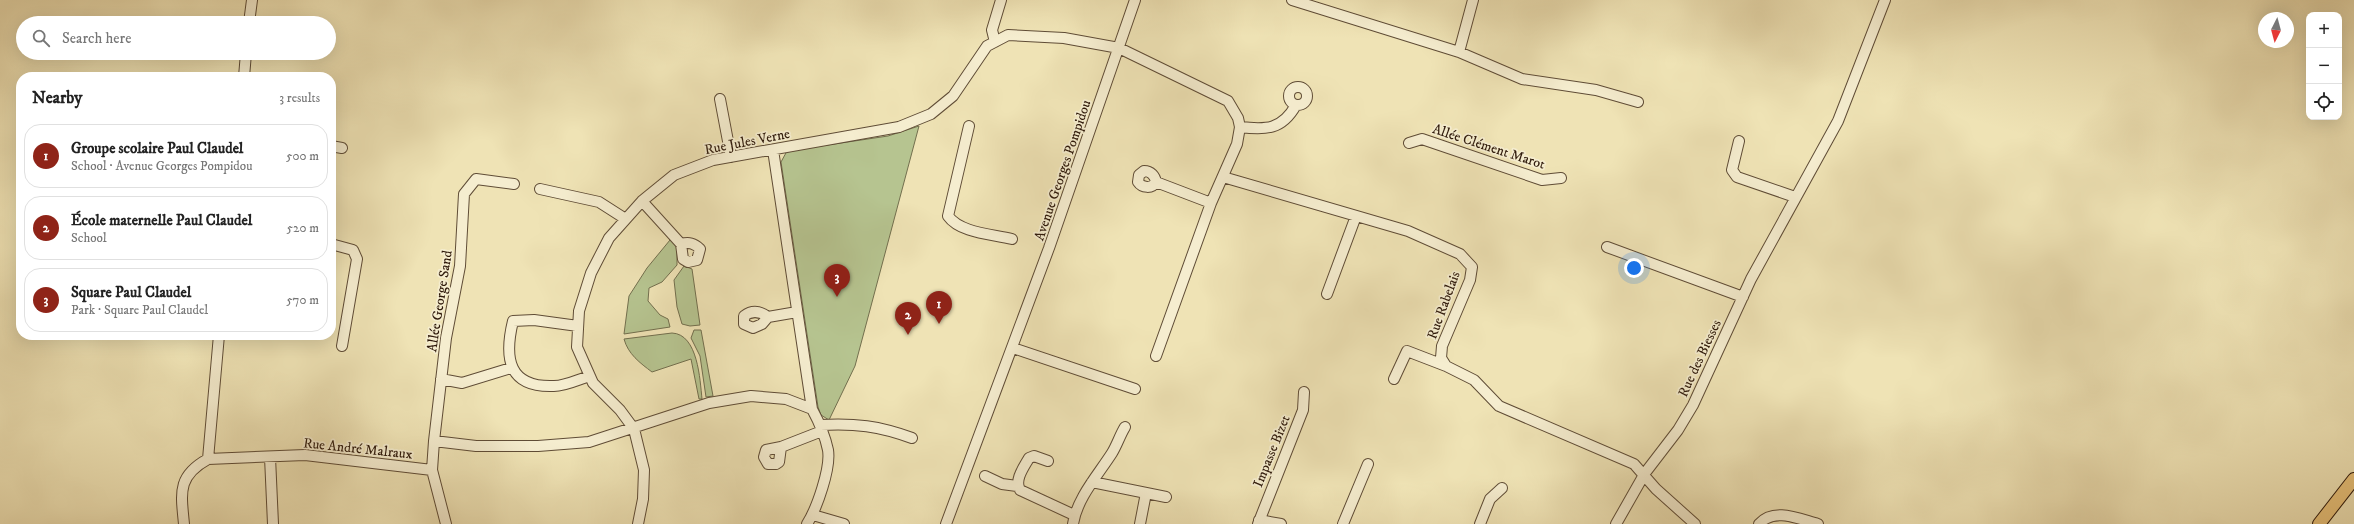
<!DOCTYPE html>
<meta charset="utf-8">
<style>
:root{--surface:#fff;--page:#f6f6f6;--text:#222;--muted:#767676;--line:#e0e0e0;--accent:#8f2418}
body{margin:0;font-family:"IM FELL DW Pica",serif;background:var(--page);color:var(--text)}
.controls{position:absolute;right:12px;top:12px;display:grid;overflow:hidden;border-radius:8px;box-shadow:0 4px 16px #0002}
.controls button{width:36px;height:36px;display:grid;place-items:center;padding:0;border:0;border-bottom:1px solid var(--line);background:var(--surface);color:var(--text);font:20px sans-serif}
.compass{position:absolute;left:2258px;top:12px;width:36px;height:36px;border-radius:50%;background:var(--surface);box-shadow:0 4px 16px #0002;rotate:186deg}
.you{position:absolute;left:1634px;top:268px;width:14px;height:14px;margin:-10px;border:3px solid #fff;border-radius:50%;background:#1a73e8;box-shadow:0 0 0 6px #1a73e833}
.badge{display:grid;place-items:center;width:26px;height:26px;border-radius:50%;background:var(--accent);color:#fff;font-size:13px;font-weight:700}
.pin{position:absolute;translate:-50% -33px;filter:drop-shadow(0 1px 2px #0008)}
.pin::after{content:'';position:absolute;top:21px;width:14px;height:12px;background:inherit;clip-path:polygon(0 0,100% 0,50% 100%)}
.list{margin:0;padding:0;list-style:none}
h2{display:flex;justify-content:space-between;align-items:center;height:52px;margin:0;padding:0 16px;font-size:17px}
h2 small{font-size:13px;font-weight:400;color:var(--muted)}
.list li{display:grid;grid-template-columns:26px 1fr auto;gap:12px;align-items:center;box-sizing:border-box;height:64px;margin:0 8px 8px;padding:0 8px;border:1px solid var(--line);border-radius:16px}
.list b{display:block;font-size:15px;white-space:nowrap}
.list p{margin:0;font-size:13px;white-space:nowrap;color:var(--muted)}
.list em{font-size:13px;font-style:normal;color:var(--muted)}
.icon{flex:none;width:22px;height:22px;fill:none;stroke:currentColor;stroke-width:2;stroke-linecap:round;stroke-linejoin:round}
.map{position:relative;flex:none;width:2354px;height:524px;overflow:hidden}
.search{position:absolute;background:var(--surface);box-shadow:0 4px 16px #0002;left:16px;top:16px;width:320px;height:44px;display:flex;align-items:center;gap:10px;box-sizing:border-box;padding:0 14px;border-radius:22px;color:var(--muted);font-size:15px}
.panel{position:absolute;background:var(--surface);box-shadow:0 4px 16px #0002;left:16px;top:72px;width:320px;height:268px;border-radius:16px}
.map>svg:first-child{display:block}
</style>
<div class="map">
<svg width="2354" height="524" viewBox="0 0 2354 524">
<rect width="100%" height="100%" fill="#efe3b5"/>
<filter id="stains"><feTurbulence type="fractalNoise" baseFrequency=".005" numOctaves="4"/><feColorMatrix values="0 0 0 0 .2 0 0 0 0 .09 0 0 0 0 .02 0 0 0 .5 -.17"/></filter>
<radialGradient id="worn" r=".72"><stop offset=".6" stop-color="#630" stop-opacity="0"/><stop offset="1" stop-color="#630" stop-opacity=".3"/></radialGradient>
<!-- green -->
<path fill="#b6c490" stroke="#726f4e" d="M 919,126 L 855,366 L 829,420 L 821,415 L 818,407 L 781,162 L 787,151 L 888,136 Z
M 670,240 L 677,245 L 677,265 L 662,282 L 649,288 L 648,301 L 660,315 L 668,319 L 670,327 L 624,334 L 629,296 L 647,268 Z
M 684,266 L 692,269 L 700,325 L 690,326 L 682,324 L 677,307 L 674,280 Z
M 694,330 L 701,330 L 713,396 L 706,397 L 700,356 L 691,338 Z
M 672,333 C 698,334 700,380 702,399 L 699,399 L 691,359 L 652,372 C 640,363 628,354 624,339 Z"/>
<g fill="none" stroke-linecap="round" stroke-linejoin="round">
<defs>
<path id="minor" d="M 1292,0 L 1459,52 L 1473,0
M 249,23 L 252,0
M 995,42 L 992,30 L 1001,0
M 1459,52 L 1522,79 L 1596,90 L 1638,102
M 244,77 L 246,53
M1289 96a9 9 0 1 1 18 0a9 9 0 1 1-18 0Z
M 720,99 L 731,157
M 969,126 L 948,216 C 960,233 992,234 1012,239
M 1240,127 C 1266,130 1282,130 1296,105
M 1739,141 L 1732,170 L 1737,177 L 1795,197
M 1409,143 L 1422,139 L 1542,180 L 1561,178
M 331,146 L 342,148
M 773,150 L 812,409
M 1223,177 L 1408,231 L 1460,254 L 1472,267 L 1470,280 L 1442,346 L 1441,358 L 1446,366 L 1474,380 L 1499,406 L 1634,464 L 1656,489 L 1695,524
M 1156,182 C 1152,189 1142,188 1138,182 L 1139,175 L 1144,171 C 1151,171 1155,176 1156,182 L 1211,203
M 540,189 L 599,202 L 624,218
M 642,201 L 681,244 L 683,259 L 688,262 L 697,260 L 700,249 C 694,243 689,242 681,244
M 331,244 L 353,250 L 357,259 L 342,346
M 1607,247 L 1743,297
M 1327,294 L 1356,216
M 768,317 L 762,324 L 753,328 L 744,324 L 744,316 C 752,310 760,311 768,317 L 797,312
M 578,326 L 534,320 L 513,321 C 504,358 508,388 554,386 C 566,386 579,379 590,376
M 1013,348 L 1135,389
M 441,379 L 462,383 L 511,368
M 1394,379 L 1407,351 L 1446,366
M 820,425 C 855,423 879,426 912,438
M 434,441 L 476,446 L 538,446 L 589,442 L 709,403 L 751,396 L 786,399 L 812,409 C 819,422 825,435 828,450 C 831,468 817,508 807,524
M 781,447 L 779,462 L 776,464 L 768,464 L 764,457 L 766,450 L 781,447 L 822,431
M 270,457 L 273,524
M 208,459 L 219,335
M 1048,461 L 1034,456 L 1029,458 C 1024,467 1014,480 1020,490 L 1074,515
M 985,476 L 1002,484 L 1017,486
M 1092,482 L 1166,497
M 813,515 L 844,524
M 1259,520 L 1281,524
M 184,524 C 181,493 177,476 208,459 L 305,455 L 432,470
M 446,524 L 432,470 L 434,441 L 446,338 L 460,266 L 464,194 L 476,179 L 514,184
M 638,524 L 643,499 L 644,470 L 634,429 L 620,410 L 593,383 L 577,347 L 579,311 L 591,273 L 609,238 L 642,201 L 674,175 L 713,160 L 899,127 L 931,114 L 953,96 L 987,46 L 1008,35 L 1064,38 L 1119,48 L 1228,101 L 1238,118 L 1240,127 L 1237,144 L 1211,203 L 1156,356
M 946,524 L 1049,248 L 1135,0
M 1073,524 C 1077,498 1098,475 1112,453 C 1117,445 1120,435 1125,427
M 1140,524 L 1146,493
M 1258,524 L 1303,410 L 1304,392
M 1343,524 L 1368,464
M 1480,524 L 1490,499 L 1502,488
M 1616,524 L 1645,473 L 1678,430 L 1693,405 L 1751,279 L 1838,121 L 1885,0
M 1759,524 C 1774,507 1799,519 1818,524"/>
<path id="major" d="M 2319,524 L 2354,479"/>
</defs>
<!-- minor casing -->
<use href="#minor" stroke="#5f4c36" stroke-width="12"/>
<!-- major casing -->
<use href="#major" stroke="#2f1a0b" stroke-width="14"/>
<!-- minor -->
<use href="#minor" stroke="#f5edcf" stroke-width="10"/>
<!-- major -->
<use href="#major" stroke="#e8c27a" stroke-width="12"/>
</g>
<g text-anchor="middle" stroke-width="3.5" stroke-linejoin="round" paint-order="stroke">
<!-- street labels -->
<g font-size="14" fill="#2f1a0b" stroke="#f5edcf">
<text transform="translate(747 141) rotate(-11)" y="5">Rue Jules Verne</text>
<text transform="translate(1489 146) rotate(18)" y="5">Allée Clément Marot</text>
<text transform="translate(1062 170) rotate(-71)" y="5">Avenue Georges Pompidou</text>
<text transform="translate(439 301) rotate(-81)" y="5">Allée George Sand</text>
<text transform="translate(1443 305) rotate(-70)" y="5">Rue Rabelais</text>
<text transform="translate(1699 358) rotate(-65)" y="5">Rue des Biesses</text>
<text transform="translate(358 448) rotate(6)" y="5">Rue André Malraux</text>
<text transform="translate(1271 451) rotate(-68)" y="5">Impasse Bizet</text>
</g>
</g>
<rect width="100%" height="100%" filter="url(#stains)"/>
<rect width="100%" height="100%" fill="url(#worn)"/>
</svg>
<div class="controls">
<button>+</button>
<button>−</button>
<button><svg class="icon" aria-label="locate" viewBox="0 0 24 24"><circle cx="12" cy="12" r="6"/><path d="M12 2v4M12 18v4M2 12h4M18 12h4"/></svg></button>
</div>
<svg class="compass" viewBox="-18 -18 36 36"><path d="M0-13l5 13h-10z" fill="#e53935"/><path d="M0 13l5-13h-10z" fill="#767676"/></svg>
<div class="you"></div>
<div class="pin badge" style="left:939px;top:324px">1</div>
<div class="pin badge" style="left:908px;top:335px">2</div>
<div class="pin badge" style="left:837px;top:297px">3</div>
<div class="search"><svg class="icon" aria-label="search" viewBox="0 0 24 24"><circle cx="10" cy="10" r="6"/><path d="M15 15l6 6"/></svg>Search here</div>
<section class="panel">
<h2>Nearby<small>3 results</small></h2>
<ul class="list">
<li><span class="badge">1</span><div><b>Groupe scolaire Paul Claudel</b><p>School · Avenue Georges Pompidou</p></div><em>500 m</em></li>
<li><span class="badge">2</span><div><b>École maternelle Paul Claudel</b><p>School</p></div><em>520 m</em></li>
<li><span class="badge">3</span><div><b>Square Paul Claudel</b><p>Park · Square Paul Claudel</p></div><em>570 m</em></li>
</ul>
</section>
</div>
